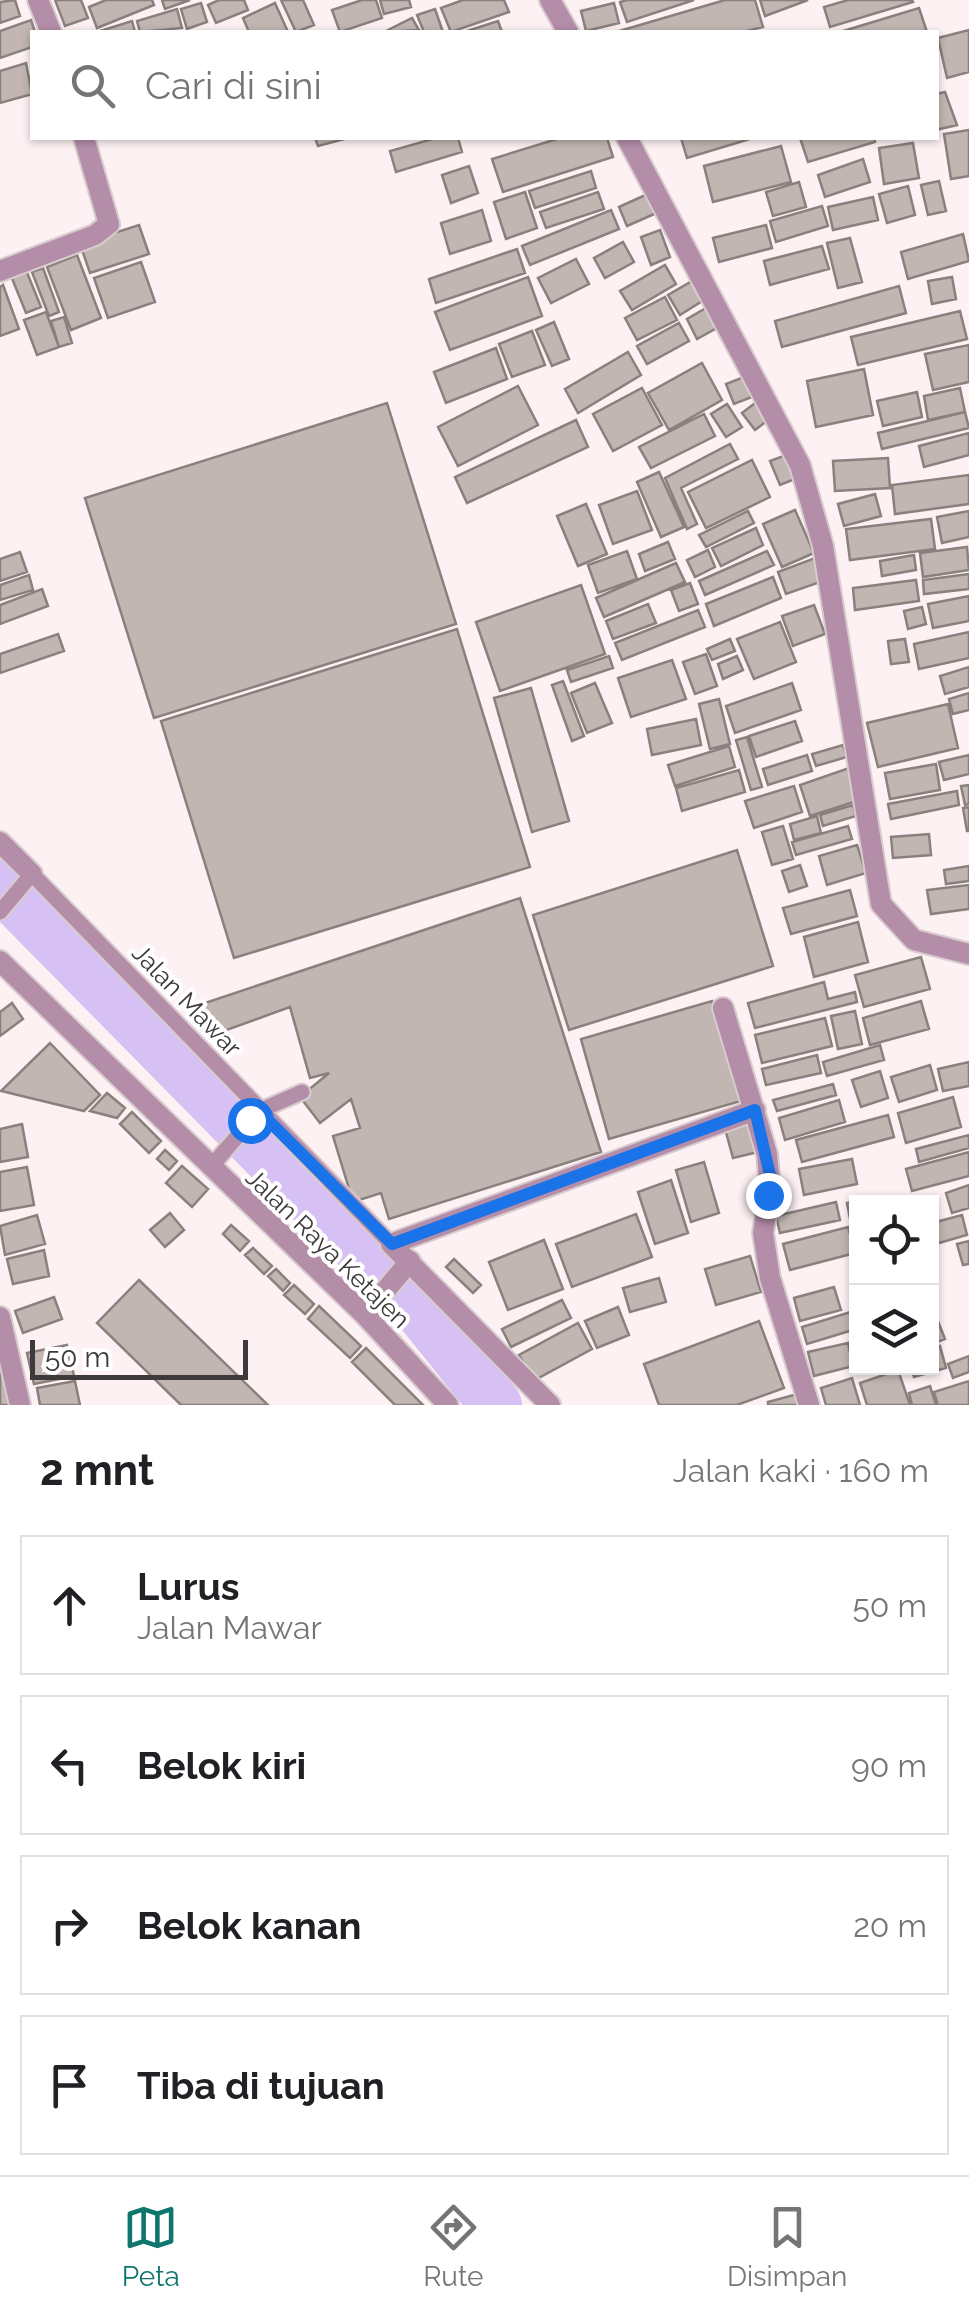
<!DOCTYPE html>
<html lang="id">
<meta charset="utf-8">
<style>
:root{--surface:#fff;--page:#f2f2f2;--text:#202124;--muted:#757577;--line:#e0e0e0;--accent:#0f766e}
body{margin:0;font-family:Raleway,sans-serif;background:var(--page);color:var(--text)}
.controls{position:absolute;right:30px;bottom:30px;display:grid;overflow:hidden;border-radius:0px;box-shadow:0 2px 8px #0004}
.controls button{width:90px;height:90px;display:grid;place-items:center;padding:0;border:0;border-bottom:2px solid var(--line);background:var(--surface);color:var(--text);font:50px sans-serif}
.scale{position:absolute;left:30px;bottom:25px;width:218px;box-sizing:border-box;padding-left:10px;border:5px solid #3e393a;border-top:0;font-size:28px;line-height:35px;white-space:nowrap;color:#3e393a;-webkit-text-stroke:8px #fff;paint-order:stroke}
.stop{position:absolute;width:30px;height:30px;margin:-22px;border:8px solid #1a73e8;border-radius:50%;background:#fff}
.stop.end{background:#1a73e8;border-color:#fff;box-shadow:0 2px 10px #0008}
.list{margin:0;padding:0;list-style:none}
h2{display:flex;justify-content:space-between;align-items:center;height:130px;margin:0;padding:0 40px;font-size:42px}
h2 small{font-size:32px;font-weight:400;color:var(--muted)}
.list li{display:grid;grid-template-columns:65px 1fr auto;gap:30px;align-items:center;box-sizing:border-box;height:140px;margin:0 20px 20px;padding:0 20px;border:2px solid var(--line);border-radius:0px}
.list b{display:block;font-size:38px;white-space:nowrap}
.list p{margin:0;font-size:32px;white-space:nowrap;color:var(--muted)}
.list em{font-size:32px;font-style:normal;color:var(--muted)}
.icon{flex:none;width:55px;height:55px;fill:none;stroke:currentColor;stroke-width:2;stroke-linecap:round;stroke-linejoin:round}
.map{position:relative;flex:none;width:969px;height:1405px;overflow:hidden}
.search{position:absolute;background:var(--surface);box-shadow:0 2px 8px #0004;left:30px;right:30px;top:30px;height:110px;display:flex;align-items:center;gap:25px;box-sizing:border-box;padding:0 35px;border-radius:0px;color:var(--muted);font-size:38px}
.sheet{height:770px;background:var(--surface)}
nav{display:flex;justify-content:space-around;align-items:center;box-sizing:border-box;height:140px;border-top:2px solid var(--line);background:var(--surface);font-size:28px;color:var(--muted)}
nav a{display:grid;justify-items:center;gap:5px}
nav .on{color:var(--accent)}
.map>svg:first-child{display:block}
</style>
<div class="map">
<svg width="969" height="1405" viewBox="0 0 969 1405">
<rect width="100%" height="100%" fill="#fef1f3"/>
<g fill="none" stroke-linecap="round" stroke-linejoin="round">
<!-- river -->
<path stroke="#d7c0f4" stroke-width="52" d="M 0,885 L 421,1312 L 496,1405"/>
</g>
<!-- building -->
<path fill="#c1b6b2" stroke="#8a807d" stroke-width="2.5" d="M 15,0 L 20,16 L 0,23 L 0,2 Z
M 55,0 L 81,0 L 88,18 L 65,26 Z
M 106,0 L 152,0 L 154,5 L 97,28 L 89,7 Z
M 162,0 L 190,0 L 165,9 Z
M 219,0 L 244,0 L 248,10 L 216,23 L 208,5 Z
M 281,0 L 303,0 L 314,25 L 296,32 Z
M 362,0 L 376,0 L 382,18 L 340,32 L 332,10 Z
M 380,0 L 409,0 L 411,7 L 384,14 Z
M 463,0 L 504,0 L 509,12 L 451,32 L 441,8 Z
M 627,0 L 694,0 L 627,22 L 620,2 Z
M 725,0 L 755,0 L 763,27 L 743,32 L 616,32 Z
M 760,0 L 808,0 L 765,16 Z
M 848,0 L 912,0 L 913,2 L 830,27 L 824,7 Z
M 201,3 L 207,22 L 187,29 L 181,9 Z
M 275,3 L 288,32 L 249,32 L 243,18 Z
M 614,3 L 619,23 L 586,31 L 581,11 Z
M 919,8 L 927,32 L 840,32 Z
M 177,9 L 182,28 L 140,32 L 137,21 Z
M 435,9 L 443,32 L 424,32 L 417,15 Z
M 412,18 L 419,30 L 385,32 L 384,32 Z
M 31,20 L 35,32 L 32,47 L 0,58 L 0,31 Z
M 132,21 L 135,32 L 97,32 Z
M 498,21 L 502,32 L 464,32 Z
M 969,30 L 969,72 L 947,78 L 938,38 Z
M 26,63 L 32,94 L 0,103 L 0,71 Z
M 945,92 L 957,125 L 936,130 L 936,94 Z
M 969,130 L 969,176 L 951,179 L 944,134 Z
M 315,138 L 348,138 L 318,146 Z
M 436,138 L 458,138 L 462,152 L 396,172 L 390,151 Z
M 560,138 L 607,138 L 613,157 L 503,192 L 492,159 Z
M 681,138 L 753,138 L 687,158 Z
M 800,138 L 874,138 L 875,142 L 808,162 Z
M 913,143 L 919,178 L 884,184 L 879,148 Z
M 781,146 L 791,182 L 713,202 L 704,166 Z
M 863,159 L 870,182 L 825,197 L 818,175 Z
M 469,166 L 478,193 L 451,203 L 442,175 Z
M 591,171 L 596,188 L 535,208 L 529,191 Z
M 939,181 L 946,211 L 928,215 L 921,185 Z
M 799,182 L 806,207 L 773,216 L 766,192 Z
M 908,186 L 915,215 L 887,223 L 879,194 Z
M 525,192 L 537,228 L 506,239 L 494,202 Z
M 598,192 L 604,209 L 546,228 L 540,212 Z
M 652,192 L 661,211 L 627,226 L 619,207 Z
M 873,197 L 878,220 L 833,230 L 828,207 Z
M 822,206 L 828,226 L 776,242 L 770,221 Z
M 482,210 L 491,241 L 450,254 L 441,223 Z
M 611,210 L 619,229 L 530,265 L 522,246 Z
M 139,225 L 149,254 L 90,273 L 80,244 Z
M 766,225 L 772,248 L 719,262 L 713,238 Z
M 660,230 L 670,257 L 651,265 L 641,237 Z
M 963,234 L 969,261 L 908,279 L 901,252 Z
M 850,238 L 862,282 L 838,288 L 827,243 Z
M 623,242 L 634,262 L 605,278 L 594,258 Z
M 822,246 L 829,269 L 770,285 L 764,261 Z
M 517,249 L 525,273 L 436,303 L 429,279 Z
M 77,255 L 101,318 L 71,330 L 47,267 Z
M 576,259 L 589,284 L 551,303 L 538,278 Z
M 141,262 L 155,302 L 108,318 L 94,278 Z
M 665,265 L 676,284 L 632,310 L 620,291 Z
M 43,268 L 59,312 L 49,316 L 32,272 Z
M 26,270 L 41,307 L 26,313 L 11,276 Z
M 528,277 L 542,316 L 450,350 L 435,312 Z
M 699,277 L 710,296 L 680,315 L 668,295 Z
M 952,277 L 956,299 L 932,304 L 928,281 Z
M 3,285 L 19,329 L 0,336 L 0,287 Z
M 899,286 L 906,313 L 782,347 L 775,321 Z
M 665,297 L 677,320 L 637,340 L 625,318 Z
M 713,304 L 724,324 L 697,339 L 687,319 Z
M 960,311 L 967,339 L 858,365 L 851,337 Z
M 46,312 L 59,347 L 37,355 L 24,320 Z
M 64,317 L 72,343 L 59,347 L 51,321 Z
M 554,322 L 569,359 L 552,366 L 536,330 Z
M 679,323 L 689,341 L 647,364 L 637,346 Z
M 532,331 L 545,365 L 512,377 L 499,344 Z
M 969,345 L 969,382 L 933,390 L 925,354 Z
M 496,348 L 507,379 L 446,403 L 434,372 Z
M 628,352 L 641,375 L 578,413 L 565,389 Z
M 702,363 L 722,400 L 669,430 L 648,393 Z
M 864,369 L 873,415 L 816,427 L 807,381 Z
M 749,375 L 757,395 L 734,404 L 726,384 Z
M 518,386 L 538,425 L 458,466 L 438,427 Z
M 642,388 L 662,425 L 613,451 L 593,414 Z
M 960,388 L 965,412 L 928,420 L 924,396 Z
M 917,392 L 922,417 L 883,426 L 877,401 Z
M 759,400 L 772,417 L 755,430 L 742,413 Z
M 387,403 L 456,624 L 154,718 L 85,498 Z
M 727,404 L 742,427 L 726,437 L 711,414 Z
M 965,412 L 969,428 L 882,449 L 878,433 Z
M 704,414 L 715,436 L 651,468 L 639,447 Z
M 576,420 L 588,447 L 467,503 L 455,477 Z
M 969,433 L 969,455 L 924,467 L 919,446 Z
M 730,444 L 738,459 L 681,488 L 697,524 L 687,529 L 665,478 Z
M 786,455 L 795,479 L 780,485 L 770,461 Z
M 888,458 L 890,488 L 835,491 L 833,461 Z
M 752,460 L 770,497 L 706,528 L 688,492 Z
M 659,472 L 684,527 L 661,537 L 637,482 Z
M 969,475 L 969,504 L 895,514 L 892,485 Z
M 637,491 L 652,530 L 613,544 L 599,505 Z
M 875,494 L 881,516 L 844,526 L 838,504 Z
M 586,504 L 607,554 L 578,566 L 557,516 Z
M 795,510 L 814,553 L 782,567 L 763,524 Z
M 748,511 L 754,523 L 706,547 L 699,535 Z
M 969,511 L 969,537 L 942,543 L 937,517 Z
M 931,519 L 935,549 L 850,560 L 846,529 Z
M 756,528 L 763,545 L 721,566 L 712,548 Z
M 668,542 L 675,559 L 645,571 L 639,554 Z
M 967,547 L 969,570 L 923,577 L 920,553 Z
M 708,550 L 715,567 L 695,577 L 687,560 Z
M 627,551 L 637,579 L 598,593 L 588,565 Z
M 767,551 L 774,565 L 705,595 L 699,581 Z
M 20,552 L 27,572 L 0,581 L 0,559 Z
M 914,555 L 916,570 L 882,576 L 880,561 Z
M 815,558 L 823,581 L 786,594 L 778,572 Z
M 676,563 L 685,582 L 604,617 L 596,598 Z
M 969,574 L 969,589 L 924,594 L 923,580 Z
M 29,575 L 33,590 L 0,600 L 0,585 Z
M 773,577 L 781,598 L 714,626 L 706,604 Z
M 916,580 L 919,601 L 855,610 L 853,588 Z
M 690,583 L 698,604 L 679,611 L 671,590 Z
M 581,585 L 605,654 L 500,691 L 476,622 Z
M 42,589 L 48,606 L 0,624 L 0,605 Z
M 969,596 L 969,621 L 933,628 L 928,604 Z
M 648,604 L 656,623 L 613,639 L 606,621 Z
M 814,605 L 825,634 L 793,646 L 782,616 Z
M 922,607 L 926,624 L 908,629 L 904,611 Z
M 698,610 L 705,627 L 622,660 L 615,643 Z
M 780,622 L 796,662 L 754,679 L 737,639 Z
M 457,629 L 530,867 L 234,958 L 161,721 Z
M 969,632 L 969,658 L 919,669 L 914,644 Z
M 58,634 L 64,651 L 0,673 L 0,654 Z
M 730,639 L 735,651 L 712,660 L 707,649 Z
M 905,639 L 909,662 L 891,664 L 888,641 Z
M 706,654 L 717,686 L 695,694 L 683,662 Z
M 609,656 L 613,668 L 571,682 L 567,670 Z
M 737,656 L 743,670 L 723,679 L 718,664 Z
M 672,660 L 686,699 L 631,717 L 618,678 Z
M 969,667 L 969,687 L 945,694 L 940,676 Z
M 563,681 L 584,736 L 572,741 L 552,685 Z
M 595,683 L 612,723 L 587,733 L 571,693 Z
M 792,683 L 801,710 L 735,733 L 726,706 Z
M 531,688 L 569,821 L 532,832 L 494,698 Z
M 969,693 L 969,710 L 953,714 L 949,699 Z
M 719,699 L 730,744 L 710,749 L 699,704 Z
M 948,704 L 958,748 L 878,767 L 867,723 Z
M 696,719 L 701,745 L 652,755 L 647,729 Z
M 795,721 L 802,741 L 756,757 L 749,736 Z
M 747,737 L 762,787 L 751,790 L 736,740 Z
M 843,745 L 847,757 L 816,766 L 812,754 Z
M 729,746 L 735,767 L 675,786 L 668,765 Z
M 807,755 L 812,771 L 768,785 L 763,769 Z
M 969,755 L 969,774 L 944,780 L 939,762 Z
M 936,764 L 940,790 L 890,799 L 885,773 Z
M 849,768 L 860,800 L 810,816 L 800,785 Z
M 739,770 L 745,792 L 682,811 L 676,788 Z
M 969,785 L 969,804 L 965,805 L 961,786 Z
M 794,786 L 802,812 L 754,828 L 745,801 Z
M 957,791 L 959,805 L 891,819 L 888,804 Z
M 853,805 L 856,816 L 823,826 L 820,815 Z
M 969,807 L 969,831 L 967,831 L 963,808 Z
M 817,816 L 821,833 L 794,840 L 790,824 Z
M 783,826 L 793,859 L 772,865 L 762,832 Z
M 848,826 L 852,839 L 796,855 L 792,842 Z
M 929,834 L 931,855 L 893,858 L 891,837 Z
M 857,845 L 866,873 L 827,885 L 819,856 Z
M 737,850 L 773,966 L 569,1030 L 533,915 Z
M 800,865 L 807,886 L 789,892 L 782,871 Z
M 969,866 L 969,881 L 946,884 L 944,870 Z
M 969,885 L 969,909 L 931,914 L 927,890 Z
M 850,890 L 857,916 L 791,934 L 783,908 Z
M 520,898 L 601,1152 L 389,1219 L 381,1193 L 353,1202 L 333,1136 L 360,1128 L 351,1099 L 320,1123 L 300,1097 L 329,1073 L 310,1078 L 290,1007 L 210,1036 L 199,1005 Z
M 858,922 L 868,962 L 814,977 L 804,937 Z
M 921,957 L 930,989 L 864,1007 L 855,975 Z
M 824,982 L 828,999 L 855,992 L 857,1002 L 755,1028 L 748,1003 Z
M 712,1001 L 741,1101 L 609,1139 L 581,1039 Z
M 921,1001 L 929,1029 L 870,1045 L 863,1018 Z
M 12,1003 L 23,1019 L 0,1036 L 0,1012 Z
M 855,1011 L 862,1044 L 838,1049 L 831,1016 Z
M 825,1018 L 832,1046 L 762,1063 L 755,1035 Z
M 50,1043 L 100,1095 L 84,1111 L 1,1091 Z
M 880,1045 L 884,1060 L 827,1076 L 823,1062 Z
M 817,1055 L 821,1073 L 766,1085 L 762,1069 Z
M 969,1062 L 969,1086 L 943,1091 L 938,1069 Z
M 930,1065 L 937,1090 L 899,1102 L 891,1077 Z
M 880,1071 L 888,1098 L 861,1107 L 852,1080 Z
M 833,1084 L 836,1095 L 777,1111 L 773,1100 Z
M 107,1093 L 125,1108 L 117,1118 L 90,1111 Z
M 953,1097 L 961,1127 L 906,1143 L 898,1113 Z
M 839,1100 L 845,1122 L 785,1140 L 779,1118 Z
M 132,1112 L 161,1141 L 149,1153 L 120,1124 Z
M 888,1115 L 894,1137 L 802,1162 L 796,1140 Z
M 748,1118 L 758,1152 L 733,1158 L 724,1125 Z
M 22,1124 L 28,1157 L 0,1162 L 0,1129 Z
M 969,1135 L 969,1148 L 919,1162 L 916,1149 Z
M 165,1150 L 177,1161 L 169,1170 L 157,1159 Z
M 969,1152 L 969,1176 L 912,1191 L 906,1169 Z
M 852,1159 L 857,1184 L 804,1195 L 799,1169 Z
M 704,1162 L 719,1213 L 691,1222 L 676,1170 Z
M 182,1166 L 208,1189 L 192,1207 L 166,1183 Z
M 27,1167 L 34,1205 L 0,1211 L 0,1172 Z
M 671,1180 L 688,1233 L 655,1244 L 638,1192 Z
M 969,1185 L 969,1208 L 952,1213 L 946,1193 Z
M 864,1200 L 856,1202 L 856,1250 L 847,1203 Z
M 836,1202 L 840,1220 L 780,1233 L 776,1216 Z
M 170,1213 L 184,1230 L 165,1247 L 150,1230 Z
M 636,1214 L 652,1257 L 572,1287 L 556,1244 Z
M 37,1215 L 45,1244 L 5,1255 L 0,1226 Z
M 962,1215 L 967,1235 L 932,1245 L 932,1223 Z
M 231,1225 L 249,1241 L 240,1251 L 223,1234 Z
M 848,1227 L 855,1253 L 790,1270 L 783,1244 Z
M 544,1240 L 563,1289 L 508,1310 L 489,1262 Z
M 969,1241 L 969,1264 L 963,1265 L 957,1244 Z
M 253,1248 L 272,1266 L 264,1274 L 245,1255 Z
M 44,1250 L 49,1276 L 13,1284 L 7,1259 Z
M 750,1256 L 761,1292 L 716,1305 L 705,1269 Z
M 454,1259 L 481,1285 L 473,1293 L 446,1267 Z
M 276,1269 L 290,1283 L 283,1291 L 268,1276 Z
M 659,1278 L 666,1302 L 630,1312 L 623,1288 Z
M 139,1280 L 268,1405 L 181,1405 L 97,1323 Z
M 294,1285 L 314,1304 L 305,1314 L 284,1295 Z
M 834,1287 L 841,1310 L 800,1321 L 794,1298 Z
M 54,1297 L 62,1319 L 23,1333 L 15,1311 Z
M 562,1300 L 571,1318 L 511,1347 L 502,1329 Z
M 319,1306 L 361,1346 L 350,1358 L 308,1319 Z
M 932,1306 L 945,1339 L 932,1344 Z
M 618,1307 L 629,1335 L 597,1348 L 585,1321 Z
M 854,1311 L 856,1329 L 807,1344 L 802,1327 Z
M 759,1321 L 784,1388 L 737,1405 L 659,1405 L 644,1364 Z
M 578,1323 L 592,1349 L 533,1381 L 519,1355 Z
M 848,1343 L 853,1366 L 814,1376 L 808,1352 Z
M 67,1345 L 74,1376 L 34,1384 L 27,1353 Z
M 940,1346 L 946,1368 L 914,1377 L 911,1368 L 932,1368 L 932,1349 Z
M 366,1348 L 423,1405 L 395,1405 L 352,1362 Z
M 969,1356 L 969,1372 L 953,1378 L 948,1364 Z
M 0,1363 L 10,1405 L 0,1405 Z
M 898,1370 L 910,1405 L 867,1405 L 860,1383 Z
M 852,1378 L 860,1405 L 826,1405 L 821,1388 Z
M 75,1381 L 80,1405 L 40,1405 L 37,1388 Z
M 969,1381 L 969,1405 L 938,1405 L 934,1392 Z
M 930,1386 L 936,1405 L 912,1405 L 909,1393 Z
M 801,1393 L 804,1405 L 768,1405 L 768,1402 Z"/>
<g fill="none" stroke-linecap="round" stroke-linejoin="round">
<defs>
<path id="service" d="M 0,912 L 32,874 L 391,1244
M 210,1168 L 259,1111 L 302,1092"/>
<path id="minor" d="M 38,0 L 51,32
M 550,0 L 568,32
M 627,138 L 800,465 L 823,546 L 881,904 L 914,940 L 969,954
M 0,271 L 95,235 L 109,224 L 84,138
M 0,842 L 32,874
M 723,1008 L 767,1154 L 770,1188 L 763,1233 L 770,1278 L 809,1405
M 0,1317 L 20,1405
M 550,1405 L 391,1244 L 755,1110"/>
<path id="tertiary" d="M 0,961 L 365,1315 L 448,1405
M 365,1315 L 410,1261"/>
</defs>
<!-- service casing -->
<use href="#service" stroke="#d8ccce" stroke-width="19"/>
<!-- minor casing -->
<use href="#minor" stroke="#d8ccce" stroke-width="24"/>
<!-- tertiary casing -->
<use href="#tertiary" stroke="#d8ccce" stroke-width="24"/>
<!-- service -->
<use href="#service" stroke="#b48da9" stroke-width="15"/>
<!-- minor -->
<use href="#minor" stroke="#b48da9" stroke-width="20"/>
<!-- tertiary -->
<use href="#tertiary" stroke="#b48da9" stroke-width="20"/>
</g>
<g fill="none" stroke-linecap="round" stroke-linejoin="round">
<!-- route -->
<path stroke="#1a73e8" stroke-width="12" d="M 250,1120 L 259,1111 L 392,1244 L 755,1110 L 770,1175 L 768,1195"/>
</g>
<g text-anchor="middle" stroke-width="8" stroke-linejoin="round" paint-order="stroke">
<!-- street labels -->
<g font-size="25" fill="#3e393a" stroke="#fff">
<text transform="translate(187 1000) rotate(46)" y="9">Jalan Mawar</text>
<text transform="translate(328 1248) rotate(44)" y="9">Jalan Raya Ketajen</text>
</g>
</g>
</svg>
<div class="controls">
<button><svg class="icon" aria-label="locate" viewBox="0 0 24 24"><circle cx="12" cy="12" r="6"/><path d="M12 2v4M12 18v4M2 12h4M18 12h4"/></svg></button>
<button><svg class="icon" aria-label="layers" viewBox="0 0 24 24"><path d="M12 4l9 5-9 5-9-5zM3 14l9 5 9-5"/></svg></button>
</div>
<div class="scale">50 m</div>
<div class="stop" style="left:250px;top:1120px"></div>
<div class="stop end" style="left:768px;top:1195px"></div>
<div class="search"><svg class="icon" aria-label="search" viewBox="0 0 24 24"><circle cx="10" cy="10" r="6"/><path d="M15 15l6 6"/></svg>Cari di sini</div>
</div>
<section class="sheet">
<h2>2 mnt<small>Jalan kaki · 160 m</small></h2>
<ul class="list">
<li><svg class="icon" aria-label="ahead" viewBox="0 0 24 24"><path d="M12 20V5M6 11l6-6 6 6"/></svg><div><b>Lurus</b><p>Jalan Mawar</p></div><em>50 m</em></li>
<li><svg class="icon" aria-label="left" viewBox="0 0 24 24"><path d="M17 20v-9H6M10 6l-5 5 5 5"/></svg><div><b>Belok kiri</b></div><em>90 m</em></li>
<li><svg class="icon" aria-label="right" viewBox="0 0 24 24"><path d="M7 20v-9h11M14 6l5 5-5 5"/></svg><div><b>Belok kanan</b></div><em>20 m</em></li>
<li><svg class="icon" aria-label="arrive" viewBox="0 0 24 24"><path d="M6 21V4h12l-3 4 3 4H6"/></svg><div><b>Tiba di tujuan</b></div></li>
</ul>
</section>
<nav>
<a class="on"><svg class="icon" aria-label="map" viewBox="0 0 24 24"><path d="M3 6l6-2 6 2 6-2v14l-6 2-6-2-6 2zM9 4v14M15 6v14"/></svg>Peta</a>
<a><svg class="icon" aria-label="directions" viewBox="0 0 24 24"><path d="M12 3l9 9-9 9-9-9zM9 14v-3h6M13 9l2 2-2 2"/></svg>Rute</a>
<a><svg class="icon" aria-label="saved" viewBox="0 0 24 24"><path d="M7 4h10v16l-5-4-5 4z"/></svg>Disimpan</a>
</nav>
